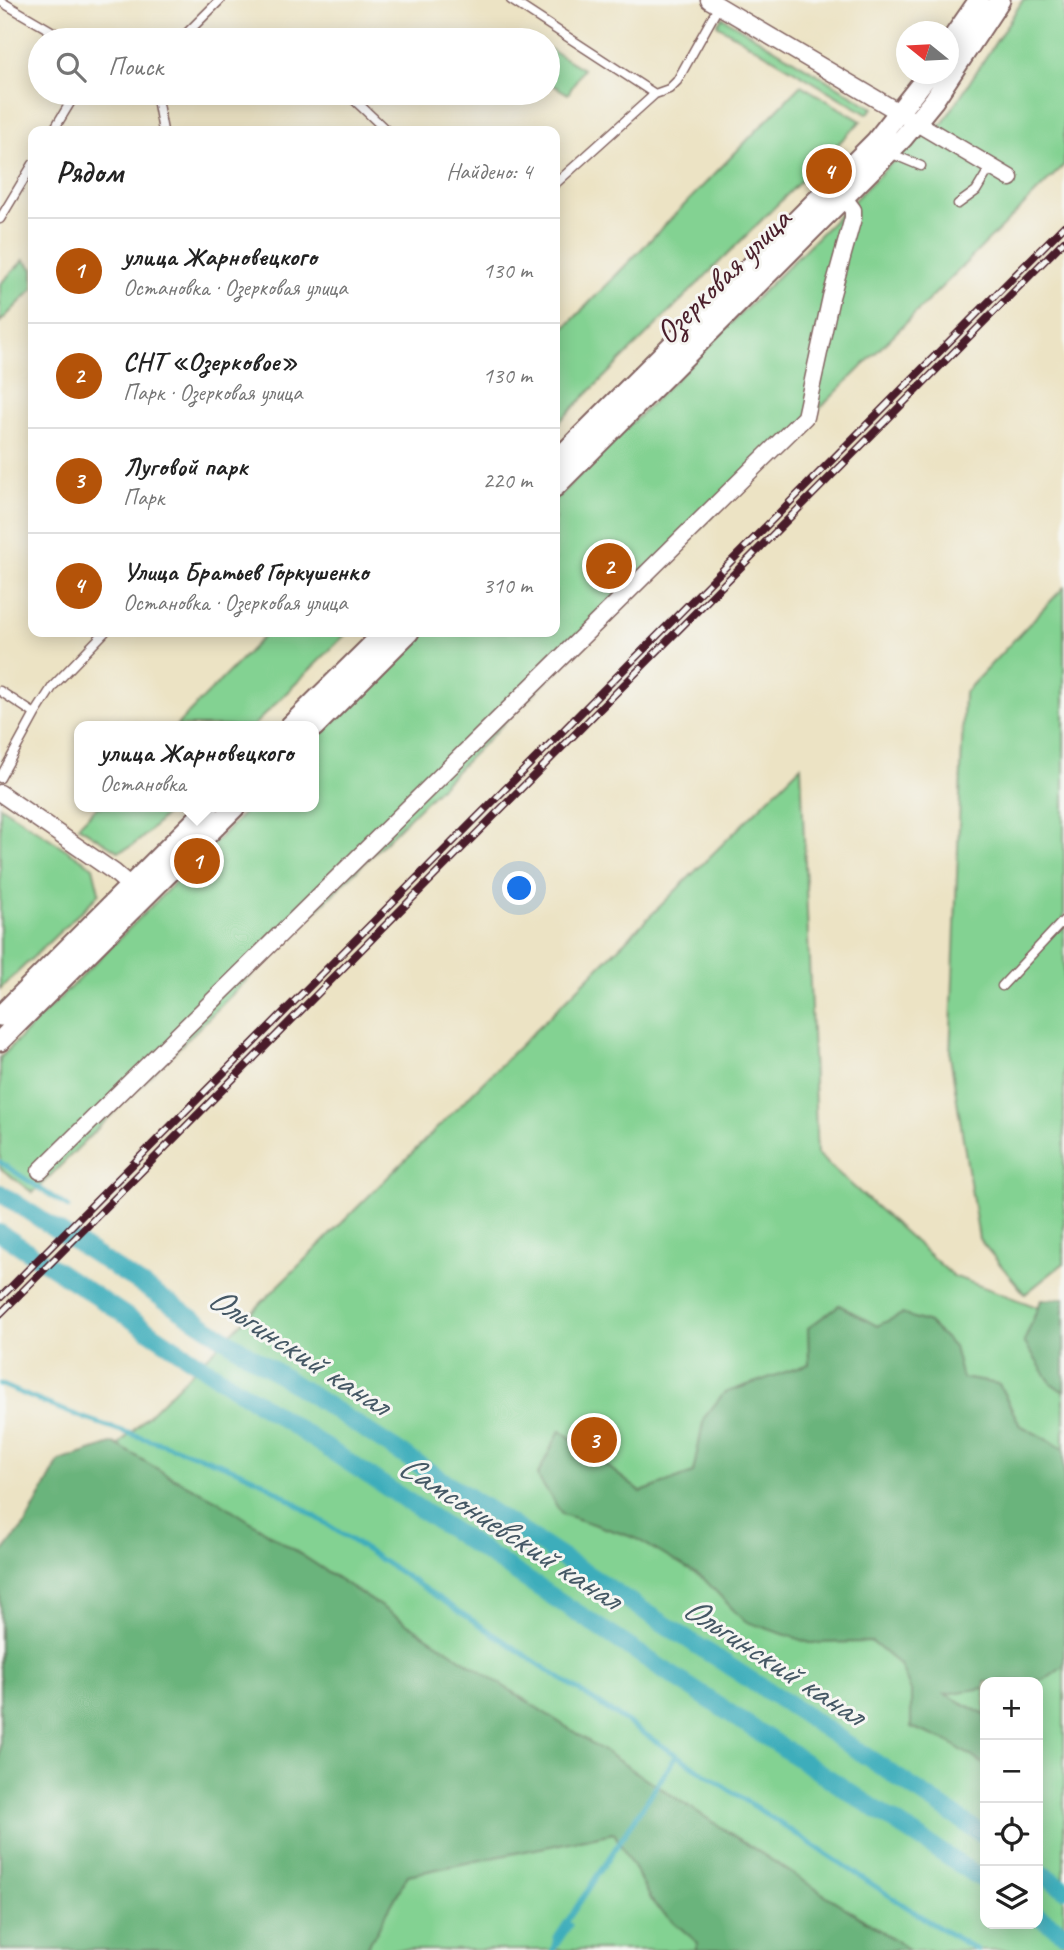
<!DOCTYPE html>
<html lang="ru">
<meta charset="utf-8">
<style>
:root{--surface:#fff;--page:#f6f6f6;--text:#222;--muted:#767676;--line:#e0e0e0;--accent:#b45309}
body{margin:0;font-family:Caveat,sans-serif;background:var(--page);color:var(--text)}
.controls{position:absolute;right:21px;bottom:21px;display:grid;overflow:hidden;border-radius:14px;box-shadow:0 4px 18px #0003}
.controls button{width:63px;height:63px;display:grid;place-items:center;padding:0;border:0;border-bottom:2px solid var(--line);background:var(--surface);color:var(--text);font:35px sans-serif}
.compass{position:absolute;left:896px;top:21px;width:63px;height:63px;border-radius:50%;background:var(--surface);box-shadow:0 4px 18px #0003;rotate:288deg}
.you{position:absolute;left:520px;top:889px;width:24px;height:24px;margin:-18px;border:5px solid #fff;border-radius:50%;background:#1a73e8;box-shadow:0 0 0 10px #1a73e833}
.badge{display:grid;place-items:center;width:46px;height:46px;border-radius:50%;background:var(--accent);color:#fff;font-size:23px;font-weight:700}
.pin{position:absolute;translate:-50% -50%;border:4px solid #fff;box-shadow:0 2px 7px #0006}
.popup{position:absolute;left:74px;top:721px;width:245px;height:91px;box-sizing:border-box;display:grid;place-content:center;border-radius:14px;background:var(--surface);filter:drop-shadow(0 2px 5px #0005);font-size:23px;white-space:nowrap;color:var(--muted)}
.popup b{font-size:26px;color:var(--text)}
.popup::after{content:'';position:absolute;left:50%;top:100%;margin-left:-14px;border:14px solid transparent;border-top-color:var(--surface)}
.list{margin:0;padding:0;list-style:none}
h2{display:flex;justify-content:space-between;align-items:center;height:91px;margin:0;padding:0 28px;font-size:30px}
h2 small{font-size:23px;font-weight:400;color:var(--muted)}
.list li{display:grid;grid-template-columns:46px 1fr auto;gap:21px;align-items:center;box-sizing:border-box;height:105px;padding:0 28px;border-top:2px solid var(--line)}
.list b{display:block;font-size:26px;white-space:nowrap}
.list p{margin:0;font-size:23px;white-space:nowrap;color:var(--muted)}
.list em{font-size:23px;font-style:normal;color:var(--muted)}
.icon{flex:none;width:38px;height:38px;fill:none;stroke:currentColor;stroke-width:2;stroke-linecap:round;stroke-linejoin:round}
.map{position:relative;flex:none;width:1064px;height:1950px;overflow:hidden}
.search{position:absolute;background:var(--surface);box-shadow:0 4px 18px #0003;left:28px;top:28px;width:532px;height:77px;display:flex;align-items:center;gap:18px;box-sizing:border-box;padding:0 24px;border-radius:38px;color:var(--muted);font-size:26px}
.panel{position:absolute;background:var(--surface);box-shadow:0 4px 18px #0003;left:28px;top:126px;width:532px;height:511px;border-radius:14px}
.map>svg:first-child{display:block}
</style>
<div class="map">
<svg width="1064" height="1950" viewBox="0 0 1064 1950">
<rect width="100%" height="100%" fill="#f6f6f2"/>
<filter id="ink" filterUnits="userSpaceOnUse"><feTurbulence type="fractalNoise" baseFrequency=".0143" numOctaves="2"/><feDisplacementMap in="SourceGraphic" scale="14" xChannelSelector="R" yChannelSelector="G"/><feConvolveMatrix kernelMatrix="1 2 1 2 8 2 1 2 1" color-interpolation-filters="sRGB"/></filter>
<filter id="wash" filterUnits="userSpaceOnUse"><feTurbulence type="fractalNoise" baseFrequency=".00686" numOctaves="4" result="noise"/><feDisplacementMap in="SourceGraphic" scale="28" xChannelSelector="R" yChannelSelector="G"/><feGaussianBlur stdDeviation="1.57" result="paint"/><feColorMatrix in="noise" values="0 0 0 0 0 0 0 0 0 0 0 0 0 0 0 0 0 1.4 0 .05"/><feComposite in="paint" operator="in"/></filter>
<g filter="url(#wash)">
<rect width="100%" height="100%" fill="#ece3c4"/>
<!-- green -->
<path fill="#83d292" stroke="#66785e" stroke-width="2" fill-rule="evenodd" d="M 1023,0 L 1064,0 L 1064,165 L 33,1193 L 0,1168 L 0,1058 L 250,807 L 314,807 L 314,742 L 424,632 L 555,632 L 555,500 L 917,137 L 943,123 Z
M 722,17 L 873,108 L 867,114 L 717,25 Z
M 548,48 L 583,69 L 568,94 L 548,82 Z
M 801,85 L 861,121 L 555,426 L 555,338 Z
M 24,260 L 33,269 L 33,289 L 0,322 L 0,284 Z
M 1064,587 L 1064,1263 L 1025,1294 L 979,1239 L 950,1056 L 964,693 Z
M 268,632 L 348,632 L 253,726 L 176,726 Z
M 801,766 L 817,1154 L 953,1276 L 1064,1317 L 1064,1950 L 0,1950 L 0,1563 ZM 985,1682 L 1038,1682 L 1038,1924 L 985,1924 Z
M 0,806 L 93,867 L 99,892 L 95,898 L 0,989 Z
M 97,807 L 173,807 C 160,819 136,850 118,851 L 78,826 Z"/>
<!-- forest -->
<path fill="#6ab47c" stroke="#5a6a54" stroke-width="2" d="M 1064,1298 L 1064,1392 L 1051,1383 L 1024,1342 L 1041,1300 Z
M 839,1305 L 877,1326 L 902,1314 L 929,1323 L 954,1347 L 962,1378 L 999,1384 L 1020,1425 L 1064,1449 L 1064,1665 L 1044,1680 L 985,1682 L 985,1688 L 945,1694 L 985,1715 L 985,1765 L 947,1741 L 911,1727 L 911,1691 L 900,1665 L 872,1642 L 810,1643 L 744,1621 L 703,1578 L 635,1538 L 562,1514 L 537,1476 L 560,1430 L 641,1492 L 693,1473 L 704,1418 L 724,1393 L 809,1364 L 808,1328 Z
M 114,1443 L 168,1475 L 217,1500 L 910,1950 L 695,1950 L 698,1943 L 655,1906 L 614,1833 L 408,1875 L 366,1950 L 0,1950 L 0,1555 L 25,1525 L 59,1461 Z"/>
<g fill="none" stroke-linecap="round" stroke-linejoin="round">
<!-- stream -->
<path stroke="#3eadbb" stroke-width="5" d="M 0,1162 L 68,1207
M 0,1384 C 38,1401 76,1416 116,1429 C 167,1446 214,1458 263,1482 L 931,1923 L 977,1950
M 555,1947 L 570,1925
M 553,1950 L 556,1938 L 677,1755"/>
<!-- canal -->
<path stroke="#3eadbb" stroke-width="18" d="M 0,1193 L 803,1714 L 985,1836
M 0,1233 L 985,1881
M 1038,1871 L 1064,1889
M 1038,1916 L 1064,1933"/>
</g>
</g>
<g filter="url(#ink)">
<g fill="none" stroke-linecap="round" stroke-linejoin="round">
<defs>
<path id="service" d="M 511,0 L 655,94
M 0,1 L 67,40
M 180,40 L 220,0
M 156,93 L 163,131
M 347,93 L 387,131
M 53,131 L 76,93
M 891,151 L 897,156 L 921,166
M 555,184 L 655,94 L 669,89 L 677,81 L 720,4
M 958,204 L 976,191 L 991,166
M 0,219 L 33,164
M 0,691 L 35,714 L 0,778
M 35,714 L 53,686 L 105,632
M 1002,986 L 1064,920"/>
<path id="minor" d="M 709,0 L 1010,178
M 0,793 L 114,872 L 137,892
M 40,1171 L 805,417 L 831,297 L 853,218 L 853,210 L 844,198"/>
<path id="tertiary" d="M 948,45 L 979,0
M 555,462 L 876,141 L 929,74
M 555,487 L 903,138 L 934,100 L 1000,0
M 290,726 L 385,632
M 314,727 L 409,632
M 0,1016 L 209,807
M 0,1041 L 235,807"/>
</defs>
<!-- service casing -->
<use href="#service" stroke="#836461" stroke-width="11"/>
<!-- minor casing -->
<use href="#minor" stroke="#836461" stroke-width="19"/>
<!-- tertiary casing -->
<use href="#tertiary" stroke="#836461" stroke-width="23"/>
<!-- service -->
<use href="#service" stroke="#fff" stroke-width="8"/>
<!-- minor -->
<use href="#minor" stroke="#fff" stroke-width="16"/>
<!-- tertiary -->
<use href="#tertiary" stroke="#fff" stroke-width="19"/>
<defs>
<path id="rail" d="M 0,1298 L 1064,226
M 0,1314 L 1064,241"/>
</defs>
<!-- rail casing -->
<use href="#rail" stroke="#4a1f2b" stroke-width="8"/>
<!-- rail -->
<use href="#rail" stroke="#f6f6f2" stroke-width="5" stroke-dasharray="16" stroke-linecap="butt"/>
</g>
</g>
<g text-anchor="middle" stroke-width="6" stroke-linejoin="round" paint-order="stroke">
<!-- street labels -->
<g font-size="33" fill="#4a1f2b" stroke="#f6f6f2">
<text transform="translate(722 275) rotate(-45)" y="12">Озерковая улица</text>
</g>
<!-- water labels -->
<g font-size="35" font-style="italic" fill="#455865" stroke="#f6f6f2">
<text transform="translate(299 1350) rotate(33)" y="12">Ольгинский канал</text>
<text transform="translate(510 1531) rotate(33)" y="12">Самсониевский канал</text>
<text transform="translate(774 1660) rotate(33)" y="12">Ольгинский канал</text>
</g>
</g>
</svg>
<div class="controls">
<button>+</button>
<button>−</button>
<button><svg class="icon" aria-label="locate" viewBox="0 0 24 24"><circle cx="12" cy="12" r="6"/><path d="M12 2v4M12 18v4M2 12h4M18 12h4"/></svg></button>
<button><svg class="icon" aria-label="layers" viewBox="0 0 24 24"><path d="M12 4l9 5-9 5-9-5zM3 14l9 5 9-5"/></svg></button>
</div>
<svg class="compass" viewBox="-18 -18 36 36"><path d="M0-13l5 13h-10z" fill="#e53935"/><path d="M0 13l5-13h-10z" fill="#767676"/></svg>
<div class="you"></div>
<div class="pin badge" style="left:197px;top:861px">1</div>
<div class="popup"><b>улица Жарновецкого</b>Остановка</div>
<div class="pin badge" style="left:609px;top:566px">2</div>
<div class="pin badge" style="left:594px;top:1440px">3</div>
<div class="pin badge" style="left:829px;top:171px">4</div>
<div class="search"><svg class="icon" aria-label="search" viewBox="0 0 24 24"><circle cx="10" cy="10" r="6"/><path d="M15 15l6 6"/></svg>Поиск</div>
<section class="panel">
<h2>Рядом<small>Найдено: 4</small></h2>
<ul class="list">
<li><span class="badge">1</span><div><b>улица Жарновецкого</b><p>Остановка · Озерковая улица</p></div><em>130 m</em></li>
<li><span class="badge">2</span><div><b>СНТ «Озерковое»</b><p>Парк · Озерковая улица</p></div><em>130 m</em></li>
<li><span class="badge">3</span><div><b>Луговой парк</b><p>Парк</p></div><em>220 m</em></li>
<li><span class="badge">4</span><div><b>Улица Братьев Горкушенко</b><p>Остановка · Озерковая улица</p></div><em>310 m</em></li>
</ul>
</section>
</div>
